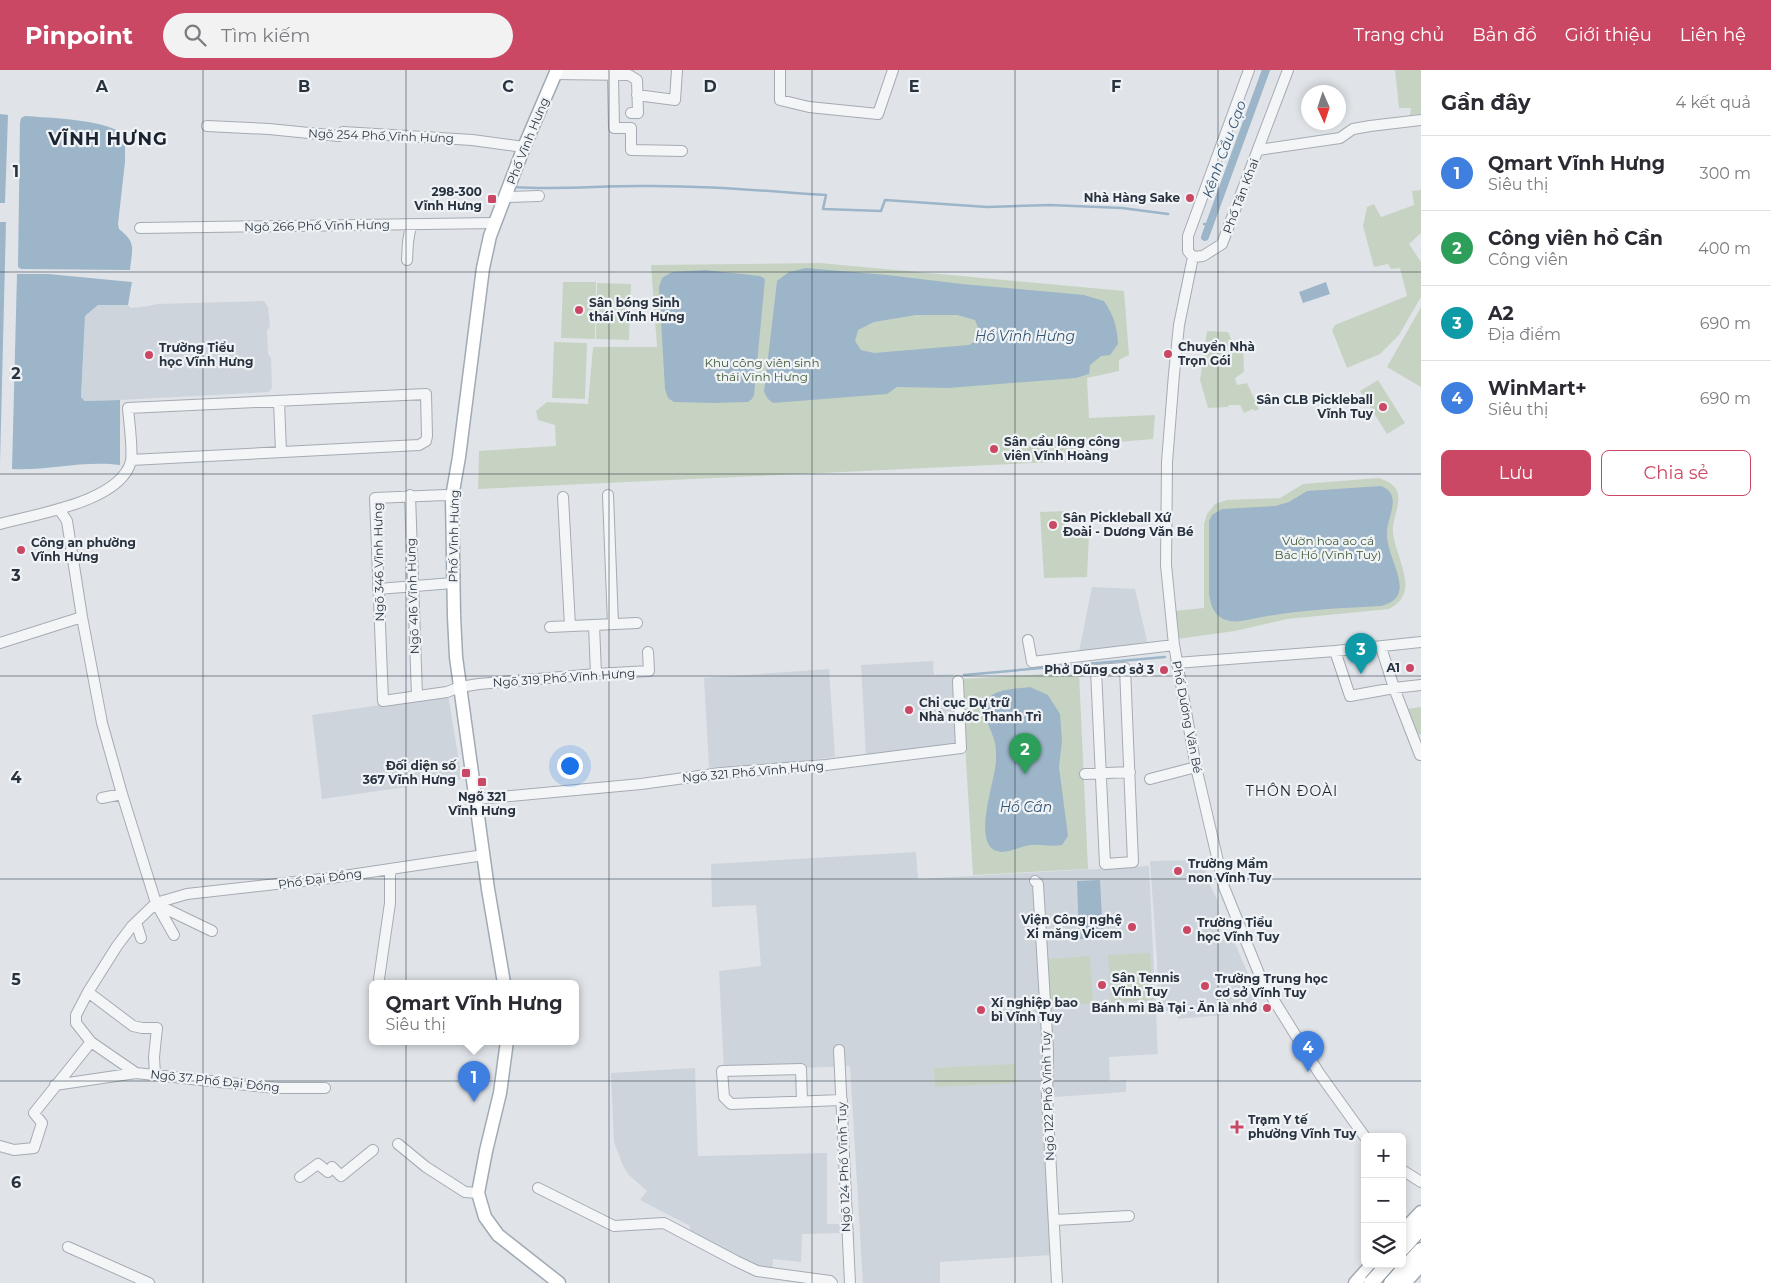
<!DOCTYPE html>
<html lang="vi">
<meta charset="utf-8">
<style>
:root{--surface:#fff;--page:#f2f2f3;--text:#2b2b33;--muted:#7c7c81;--line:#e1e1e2;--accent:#cb4865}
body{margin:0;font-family:Montserrat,sans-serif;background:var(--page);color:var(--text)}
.controls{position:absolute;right:15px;bottom:15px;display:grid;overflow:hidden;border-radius:8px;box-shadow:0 2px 8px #0003}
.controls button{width:45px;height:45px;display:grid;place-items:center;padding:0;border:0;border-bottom:1px solid var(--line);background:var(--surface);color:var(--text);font:25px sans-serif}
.compass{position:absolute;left:1301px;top:15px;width:45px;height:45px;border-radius:50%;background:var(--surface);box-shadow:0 2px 8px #0003;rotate:177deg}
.you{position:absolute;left:569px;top:695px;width:18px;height:18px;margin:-12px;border:4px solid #fff;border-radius:50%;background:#1a73e8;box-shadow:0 0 0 8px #1a73e833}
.badge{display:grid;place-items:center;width:32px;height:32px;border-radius:50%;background:var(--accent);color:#fff;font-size:16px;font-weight:700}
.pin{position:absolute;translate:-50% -41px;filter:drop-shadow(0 1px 2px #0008)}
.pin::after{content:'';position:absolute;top:26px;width:18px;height:15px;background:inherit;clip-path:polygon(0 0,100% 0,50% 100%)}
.popup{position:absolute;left:369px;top:910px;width:210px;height:65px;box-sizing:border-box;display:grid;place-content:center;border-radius:8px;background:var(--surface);filter:drop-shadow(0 1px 4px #0005);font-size:16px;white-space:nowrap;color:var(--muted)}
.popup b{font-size:19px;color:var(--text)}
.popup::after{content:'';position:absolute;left:50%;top:100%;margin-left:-10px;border:10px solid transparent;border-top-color:var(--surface)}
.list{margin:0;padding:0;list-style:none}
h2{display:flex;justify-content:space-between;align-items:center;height:65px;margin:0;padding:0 20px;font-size:21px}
h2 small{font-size:16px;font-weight:400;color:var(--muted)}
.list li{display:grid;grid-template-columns:32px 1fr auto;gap:15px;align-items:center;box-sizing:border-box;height:75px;padding:0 20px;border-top:1px solid var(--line)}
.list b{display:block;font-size:19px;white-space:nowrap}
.list p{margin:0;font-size:16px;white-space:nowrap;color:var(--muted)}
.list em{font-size:16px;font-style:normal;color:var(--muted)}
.actions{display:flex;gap:10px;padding:15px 20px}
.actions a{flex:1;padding:11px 0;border:1px solid var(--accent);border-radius:8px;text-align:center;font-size:18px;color:var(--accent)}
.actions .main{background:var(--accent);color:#fff}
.icon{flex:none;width:28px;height:28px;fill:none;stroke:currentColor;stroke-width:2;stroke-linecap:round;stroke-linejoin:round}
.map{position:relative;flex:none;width:1421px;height:1213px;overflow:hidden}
header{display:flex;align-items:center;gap:30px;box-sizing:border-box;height:70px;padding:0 25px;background:var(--accent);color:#fff}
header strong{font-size:24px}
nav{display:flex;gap:28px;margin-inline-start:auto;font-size:18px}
.search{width:350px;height:45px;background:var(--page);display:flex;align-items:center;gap:12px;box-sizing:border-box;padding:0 18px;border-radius:28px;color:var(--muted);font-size:19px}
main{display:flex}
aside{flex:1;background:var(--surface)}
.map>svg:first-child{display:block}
</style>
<header>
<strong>Pinpoint</strong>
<div class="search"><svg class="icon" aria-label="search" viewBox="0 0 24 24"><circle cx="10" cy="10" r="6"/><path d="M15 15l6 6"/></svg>Tìm kiếm</div>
<nav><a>Trang chủ</a><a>Bản đồ</a><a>Giới thiệu</a><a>Liên hệ</a></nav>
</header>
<main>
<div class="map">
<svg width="1421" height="1213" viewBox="0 0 1421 1213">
<rect width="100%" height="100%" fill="#e0e4e9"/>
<!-- built -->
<path fill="#ced4db" d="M 264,231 L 268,237 L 270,257 L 267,260 L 268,284 L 271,287 L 272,318 L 269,322 L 120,330 L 85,331 L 81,327 L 85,246 L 98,235 L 128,235 L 131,238 L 149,236 L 157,234 Z
M 1092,517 L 1135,519 L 1148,575 L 1079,582 Z
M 933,591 L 934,605 L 953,604 L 957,675 L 866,686 L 861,595 Z
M 829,599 L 835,687 L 719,701 L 709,697 L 704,608 Z
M 448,625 L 462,709 L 322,729 L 312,645 Z
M 916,782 L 918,809 L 1149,796 L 1158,984 L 1109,987 L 1110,1011 L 1126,1010 L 1126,1022 L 1041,1028 L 1051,1185 L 940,1192 L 940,1213 L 863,1213 L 850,996 L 724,1001 L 719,901 L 761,896 L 756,835 L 712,837 L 711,794 Z
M 1203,790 L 1208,811 L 1218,831 L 1220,869 L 1234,871 L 1248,904 L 1247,908 L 1256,924 L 1255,939 L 1234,944 L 1178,949 L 1177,941 L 1158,941 L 1157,890 L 1150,791 Z
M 695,998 L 698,1086 L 827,1083 L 827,1154 L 843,1154 L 843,1163 L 802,1164 L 801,1192 L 773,1189 L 772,1200 L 741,1191 L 690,1160 L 690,1156 L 640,1130 L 647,1121 L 629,1105 L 623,1096 L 614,1072 L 611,1003 Z"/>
<!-- green -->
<path fill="#c7d3c2" d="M 1395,0 L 1421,0 L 1421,44 L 1410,45 L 1411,38 L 1399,38 Z
M 1421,120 L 1421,163 L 1409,174 L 1421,192 L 1421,227 L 1399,265 L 1380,284 L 1347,298 L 1332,260 L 1335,255 L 1407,226 L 1400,198 L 1391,199 L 1388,194 L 1374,197 L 1363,156 L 1367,137 L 1374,134 L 1381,147 L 1414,135 L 1412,121 Z
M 820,193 L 1124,221 L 1129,285 L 1119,290 L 1119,301 L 1087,308 L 1089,348 L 1155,345 L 1153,369 L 1082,375 L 1077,391 L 478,419 L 479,381 L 556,376 L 555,355 L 538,350 L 536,341 L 547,332 L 588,334 L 593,277 L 657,277 L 651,195 Z
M 563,212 L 596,212 L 595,269 L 561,268 Z
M 597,213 L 631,214 L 629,270 L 596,269 Z
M 1421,237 L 1421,317 L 1387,297 Z
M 1207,261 L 1228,262 L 1234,275 L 1243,273 L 1244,302 L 1235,308 L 1237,315 L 1247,313 L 1259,339 L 1255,341 L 1253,339 L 1244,343 L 1240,335 L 1229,335 L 1228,337 L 1208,338 L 1200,310 Z
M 554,272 L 587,273 L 585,329 L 552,328 Z
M 1378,310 L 1405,353 L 1387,364 L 1360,321 Z
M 1378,408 C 1414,418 1391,443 1393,463 C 1397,492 1421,523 1389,539 L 1287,549 L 1235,561 L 1177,569 L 1173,541 L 1204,538 L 1204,454 L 1207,444 L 1215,434 L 1227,430 L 1280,428 L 1303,414 Z
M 1065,441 L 1065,461 L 1089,465 L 1087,507 L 1044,508 L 1040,442 Z
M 1079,602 L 1088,799 L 973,805 L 961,609 Z
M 1421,637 L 1421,664 L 1415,665 L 1406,639 Z
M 1150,883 L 1153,930 L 1111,932 L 1108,885 Z
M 1090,886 L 1093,933 L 1049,936 L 1046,889 Z
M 1015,994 L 1015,1013 L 935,1017 L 934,998 Z"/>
<!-- water -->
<path fill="#9cb5c8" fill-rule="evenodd" d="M 0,44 L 8,45 L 5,133 L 0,133 Z
M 25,46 C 49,48 109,49 125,66 L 125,92 L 118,154 L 119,159 C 137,173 132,178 130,200 L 21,199 L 18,197 L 20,53 L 21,48 Z
M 0,152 L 6,152 L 0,393 Z
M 806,198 L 887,205 L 962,214 L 1084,225 L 1104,231 C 1114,246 1117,256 1118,274 L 1110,285 L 1101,286 L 1090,295 L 1089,304 L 1076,308 L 948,318 L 897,317 L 887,324 L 773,333 L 768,329 L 764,322 L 777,211 L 789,202 ZM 916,245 L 957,245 L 975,250 L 979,260 L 977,270 L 969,275 L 874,283 L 861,280 L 855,271 L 858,260 L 874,252 Z
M 705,200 L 760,206 L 765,209 L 754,325 L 752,329 L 748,332 L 713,333 L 674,332 L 668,328 L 665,319 L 659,217 L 662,208 L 672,202 Z
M 17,204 L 48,204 L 132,212 L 128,235 L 98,235 L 85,246 L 81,327 L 85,331 L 120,330 L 120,395 C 83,390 48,401 12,399 Z
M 1326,212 L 1330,224 L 1303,233 L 1299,222 Z
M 1381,416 C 1402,424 1389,444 1387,460 C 1384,488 1421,526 1381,536 C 1340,538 1298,540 1257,548 C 1246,550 1234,554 1223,549 C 1213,544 1210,533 1209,523 L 1209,451 L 1212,445 L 1222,439 L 1275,436 L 1289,432 L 1307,421 Z
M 1030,617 L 1048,625 L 1060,644 L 1062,671 L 1059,697 L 1068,766 L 1062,775 C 1051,777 1042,774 1031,775 C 1021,776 1012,782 1001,782 C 968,779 997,708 996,688 C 996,683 996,678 995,673 C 993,663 981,642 985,633 C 992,618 1017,619 1030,617 Z
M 1100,810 L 1103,867 L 1079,869 L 1077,811 Z"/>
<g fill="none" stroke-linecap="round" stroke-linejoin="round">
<!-- stream -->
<path stroke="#9cb5c8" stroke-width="2.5" d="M 514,117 C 556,120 597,116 639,116 C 701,115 764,121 826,125 L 823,139 L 881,141 L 885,130 L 987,137 L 1050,135 L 1122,138 L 1168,144
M 1204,154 L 1209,155
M 964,605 L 1165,587"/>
<!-- canal -->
<path stroke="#9cb5c8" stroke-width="8" d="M 1205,167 L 1266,0"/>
<defs>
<path id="minor" d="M 780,0 L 780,30 L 809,37 L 878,44 L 893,0
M 555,4 L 629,5 L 637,10 L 638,43 L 631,43
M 613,6 L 614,58 L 631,58 L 631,80 L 682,81
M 637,25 L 675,30 L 677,0
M 207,56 L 269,59 L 339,66 L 343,62 L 472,70 L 524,77
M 1258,80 L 1340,68 L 1353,59 L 1370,56 L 1421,50
M 505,127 L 539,126
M 140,158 L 494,153
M 1193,187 L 1179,255 L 1174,304 L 1167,392 L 1166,495 L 1174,575 L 1196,697 L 1224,817 L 1262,911 L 1319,1003 L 1365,1067
M 1193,187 L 1203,186 L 1222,174 L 1288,0
M 1193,187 L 1188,181 L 1188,166 L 1249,0
M 407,190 L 408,172 L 411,154
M 279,331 L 281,382
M 410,425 L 417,626
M 608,425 L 613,554
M 452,427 L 445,425 L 375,428 L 383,631 L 447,622 L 460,617 L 479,614 L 596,604 L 649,601 L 648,582
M 563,427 L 570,556
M 59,439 L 67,451 L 82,547 L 102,653 L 122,724 L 156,833 L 174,865
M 0,454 C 35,444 121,432 131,391 C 133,379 129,351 128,338 L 426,324 L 427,366 L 426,371 L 419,375 L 131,390
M 378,519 L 453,513
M 594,555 L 596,604
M 550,557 L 637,553
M 1028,570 L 1032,592 L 1174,575
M 0,573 L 82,547
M 1381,577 L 1394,618 L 1420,685
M 1335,581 L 1350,626 L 1394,618 L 1421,615
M 1176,593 L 1335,581 L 1421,572
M 1125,598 L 1133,792 L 1105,794 L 1096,600 Z
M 1085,704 L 1130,702
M 1150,709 L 1196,697
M 102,728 L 122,724
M 477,729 L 641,714 L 721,703 L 826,695 L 961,678 L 958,611
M 1035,811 L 1038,814 L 1048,982 L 1047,1025 L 1057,1213
M 158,835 L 212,861
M 136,852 L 141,868
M 379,909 L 390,833 L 390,799
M 88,922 L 133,956 L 142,958 L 157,958 L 154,987 L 155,1005
M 839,980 L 850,1213
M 55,1015 L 136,1003
M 325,1018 L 276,1018 L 136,1003 L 91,972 L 76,953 L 76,945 L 88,922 L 117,876 L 132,856 L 156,833 L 187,824 L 330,808 L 484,785
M 802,1031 L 801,999 L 722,1001 L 724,1027 L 731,1034 L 842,1030
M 398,1074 L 426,1097 L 465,1122 L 478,1123
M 0,1076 L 14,1080 L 34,1078 L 42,1053 L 34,1043 L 91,972
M 1402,1100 L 1421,1112
M 300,1107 L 318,1094 L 328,1102 L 332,1097 L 341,1106 L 373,1080
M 538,1118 L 614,1156 L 664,1153 L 736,1191 L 757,1201 L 830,1211 L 832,1213
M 1055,1150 L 1129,1146
M 68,1177 L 149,1213"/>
<path id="major" d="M 504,913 L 488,819 L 456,587 L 454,546 L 452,427 L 459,387 L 483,198 L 490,166 L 524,77 L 557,0
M 507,971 L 500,1023 L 486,1081 L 478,1123 L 485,1147 L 498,1165 L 559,1213
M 1402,1162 L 1421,1142
M 1355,1213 L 1372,1194
M 1405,1213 L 1421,1195"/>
<path id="highway" d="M 1402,1179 L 1421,1158
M 1391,1213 L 1421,1180"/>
</defs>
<!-- minor casing -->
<use href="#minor" stroke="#a5abb3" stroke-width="12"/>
<!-- major casing -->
<use href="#major" stroke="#a0aab4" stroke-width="15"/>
<!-- highway casing -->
<use href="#highway" stroke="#88939f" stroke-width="16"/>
<!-- minor -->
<use href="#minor" stroke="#f3f5f7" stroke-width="10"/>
<!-- major -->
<use href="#major" stroke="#fff" stroke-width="12"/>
<!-- highway -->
<use href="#highway" stroke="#fff" stroke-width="14"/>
<defs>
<path id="highway-bridge" d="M 1371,1213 L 1388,1194"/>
</defs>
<!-- highway-bridge casing -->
<use href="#highway-bridge" stroke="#88939f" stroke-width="16" stroke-linecap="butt"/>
<!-- highway-bridge -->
<use href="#highway-bridge" stroke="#fff" stroke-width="14"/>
</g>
<!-- grid -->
<path fill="none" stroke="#293340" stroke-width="1" stroke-opacity="0.55" d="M 203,0 L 203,1213M 406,0 L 406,1213M 609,0 L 609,1213M 812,0 L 812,1213M 1015,0 L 1015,1213M 1218,0 L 1218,1213M 0,202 L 1421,202M 0,404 L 1421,404M 0,606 L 1421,606M 0,809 L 1421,809M 0,1011 L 1421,1011"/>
<!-- markers -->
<g fill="#cb4865" stroke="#f0f3f6" stroke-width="2">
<circle cx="1190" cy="128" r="5"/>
<rect x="487" y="124" width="10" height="10" rx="2.5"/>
<circle cx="579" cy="240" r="5"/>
<circle cx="1168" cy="284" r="5"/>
<circle cx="149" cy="285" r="5"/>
<circle cx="1383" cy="337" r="5"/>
<circle cx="994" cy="379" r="5"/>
<circle cx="1053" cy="455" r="5"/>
<circle cx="21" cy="480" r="5"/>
<circle cx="1410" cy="598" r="5"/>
<circle cx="1164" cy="600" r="5"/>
<circle cx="909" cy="640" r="5"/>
<rect x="461" y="698" width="10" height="10" rx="2.5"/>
<rect x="477" y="707" width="10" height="10" rx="2.5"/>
<circle cx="1178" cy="801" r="5"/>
<circle cx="1132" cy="857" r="5"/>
<circle cx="1187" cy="860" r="5"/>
<circle cx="1102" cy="915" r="5"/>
<circle cx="1205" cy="916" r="5"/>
<circle cx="1267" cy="938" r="5"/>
<circle cx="981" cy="940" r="5"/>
<path d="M1234.5 1049.5h5v5h5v5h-5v5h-5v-5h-5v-5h5z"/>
</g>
<g text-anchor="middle" stroke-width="4.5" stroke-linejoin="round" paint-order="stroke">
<!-- street labels -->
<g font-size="12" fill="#293340" stroke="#f0f3f6">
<text transform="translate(381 66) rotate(2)" y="4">Ngõ 254 Phố Vĩnh Hưng</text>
<text transform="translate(528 71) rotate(-68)" y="4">Phố Vĩnh Hưng</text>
<text transform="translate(1241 126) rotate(-69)" y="4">Phố Tân Khai</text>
<text transform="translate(317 156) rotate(-1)" y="4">Ngõ 266 Phố Vĩnh Hưng</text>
<text transform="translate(454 466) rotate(-89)" y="4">Phố Vĩnh Hưng</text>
<text transform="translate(379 492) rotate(-91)" y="4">Ngõ 346 Vĩnh Hưng</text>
<text transform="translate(413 526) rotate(-92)" y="4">Ngõ 416 Vĩnh Hưng</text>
<text transform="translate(564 608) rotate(-4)" y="4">Ngõ 319 Phố Vĩnh Hưng</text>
<text transform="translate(1187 647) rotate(79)" y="4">Phố Dương Văn Bé</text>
<text transform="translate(753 702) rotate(-5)" y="4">Ngõ 321 Phố Vĩnh Hưng</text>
<text transform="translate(320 809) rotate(-8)" y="4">Phố Đại Đồng</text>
<text transform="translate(215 1011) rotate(6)" y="4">Ngõ 37 Phố Đại Đồng</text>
<text transform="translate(1048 1026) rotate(-92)" y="4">Ngõ 122 Phố Vĩnh Tuy</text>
<text transform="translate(844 1097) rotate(-92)" y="4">Ngõ 124 Phố Vĩnh Tuy</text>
</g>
<!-- poi labels -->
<g font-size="12" font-weight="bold" fill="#293340" stroke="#f0f3f6" text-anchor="start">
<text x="482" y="126" text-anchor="end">298-300<tspan x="482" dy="14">Vĩnh Hưng</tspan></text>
<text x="1180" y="132" text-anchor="end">Nhà Hàng Sake</text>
<text x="589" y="237">Sân bóng Sinh<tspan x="589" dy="14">thái Vĩnh Hưng</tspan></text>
<text x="1178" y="281">Chuyển Nhà<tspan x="1178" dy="14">Trọn Gói</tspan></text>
<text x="159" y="282">Trường Tiểu<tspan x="159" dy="14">học Vĩnh Hưng</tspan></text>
<text x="1373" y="334" text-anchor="end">Sân CLB Pickleball<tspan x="1373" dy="14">Vĩnh Tuy</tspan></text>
<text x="1004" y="376">Sân cầu lông công<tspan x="1004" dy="14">viên Vĩnh Hoàng</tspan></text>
<text x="1063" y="452">Sân Pickleball Xứ<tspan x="1063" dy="14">Đoài - Dương Văn Bé</tspan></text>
<text x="31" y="477">Công an phường<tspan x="31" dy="14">Vĩnh Hưng</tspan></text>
<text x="1400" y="602" text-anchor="end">A1</text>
<text x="1154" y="604" text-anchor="end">Phở Dũng cơ sở 3</text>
<text x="919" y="637">Chi cục Dự trữ<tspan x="919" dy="14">Nhà nước Thanh Trì</tspan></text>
<text x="456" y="700" text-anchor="end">Đối diện số<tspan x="456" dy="14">367 Vĩnh Hưng</tspan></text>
<text x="482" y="731" text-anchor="middle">Ngõ 321<tspan x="482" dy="14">Vĩnh Hưng</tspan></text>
<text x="1188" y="798">Trường Mầm<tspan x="1188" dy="14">non Vĩnh Tuy</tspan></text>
<text x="1122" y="854" text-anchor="end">Viện Công nghệ<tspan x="1122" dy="14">Xi măng Vicem</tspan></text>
<text x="1197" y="857">Trường Tiểu<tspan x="1197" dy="14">học Vĩnh Tuy</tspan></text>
<text x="1112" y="912">Sân Tennis<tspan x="1112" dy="14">Vĩnh Tuy</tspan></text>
<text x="1215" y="913">Trường Trung học<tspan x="1215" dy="14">cơ sở Vĩnh Tuy</tspan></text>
<text x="991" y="937">Xí nghiệp bao<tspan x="991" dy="14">bì Vĩnh Tuy</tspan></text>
<text x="1257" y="942" text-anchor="end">Bánh mì Bà Tại - Ăn là nhớ</text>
<text x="1248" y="1054">Trạm Y tế<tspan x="1248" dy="14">phường Vĩnh Tuy</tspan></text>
</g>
<!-- park labels -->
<g font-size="12" fill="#405b37" stroke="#f0f3f6">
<text x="762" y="297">Khu công viên sinh<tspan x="762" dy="14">thái Vĩnh Hưng</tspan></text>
<text x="1328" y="475">Vườn hoa ao cá<tspan x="1328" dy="14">Bác Hồ (Vĩnh Tuy)</tspan></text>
</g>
<!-- water labels -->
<g font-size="14" font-style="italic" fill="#345573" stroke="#f0f3f6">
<text transform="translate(1224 79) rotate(-70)" y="5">Kênh Cầu Gạo</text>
<text x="1025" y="271">Hồ Vĩnh Hưng</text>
<text x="1026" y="742">Hồ Cần</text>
</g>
<!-- neighbourhood labels -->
<g font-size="14" letter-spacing="1" fill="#1b2431" stroke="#f0f3f6">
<text x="1292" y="726">THÔN ĐOÀI</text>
</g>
<!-- district labels -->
<g font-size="18" font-weight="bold" letter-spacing="1" fill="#1b2431" stroke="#f0f3f6">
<text x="108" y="75">VĨNH HƯNG</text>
</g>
</g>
<g font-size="16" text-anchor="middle" font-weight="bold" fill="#293340" stroke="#f0f3f6" stroke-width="4.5" stroke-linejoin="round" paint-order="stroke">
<text x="102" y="22">A</text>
<text x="304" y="22">B</text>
<text x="508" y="22">C</text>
<text x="710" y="22">D</text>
<text x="914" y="22">E</text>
<text x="1116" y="22">F</text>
<text x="16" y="107">1</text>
<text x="16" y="309">2</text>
<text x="16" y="511">3</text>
<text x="16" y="713">4</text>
<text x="16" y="915">5</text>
<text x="16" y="1118">6</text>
</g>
</svg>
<div class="controls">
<button>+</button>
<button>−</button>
<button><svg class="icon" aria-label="layers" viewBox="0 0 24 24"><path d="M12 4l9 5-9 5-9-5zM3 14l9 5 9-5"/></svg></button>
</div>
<svg class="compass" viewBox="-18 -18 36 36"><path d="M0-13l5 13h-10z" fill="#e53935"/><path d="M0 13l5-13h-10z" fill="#7c7c81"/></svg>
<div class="you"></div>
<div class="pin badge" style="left:474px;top:1032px;background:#3f7fe0">1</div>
<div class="popup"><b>Qmart Vĩnh Hưng</b>Siêu thị</div>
<div class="pin badge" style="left:1025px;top:704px;background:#2e9e5b">2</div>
<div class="pin badge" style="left:1361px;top:604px;background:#0f9aa8">3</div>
<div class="pin badge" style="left:1308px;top:1002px;background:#3f7fe0">4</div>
</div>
<aside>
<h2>Gần đây<small>4 kết quả</small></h2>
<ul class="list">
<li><span class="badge" style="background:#3f7fe0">1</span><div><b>Qmart Vĩnh Hưng</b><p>Siêu thị</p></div><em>300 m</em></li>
<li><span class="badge" style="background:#2e9e5b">2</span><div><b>Công viên hồ Cần</b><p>Công viên</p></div><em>400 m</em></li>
<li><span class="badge" style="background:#0f9aa8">3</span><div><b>A2</b><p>Địa điểm</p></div><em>690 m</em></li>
<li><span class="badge" style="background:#3f7fe0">4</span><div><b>WinMart+</b><p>Siêu thị</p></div><em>690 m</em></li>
</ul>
<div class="actions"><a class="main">Lưu</a><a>Chia sẻ</a></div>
</aside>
</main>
